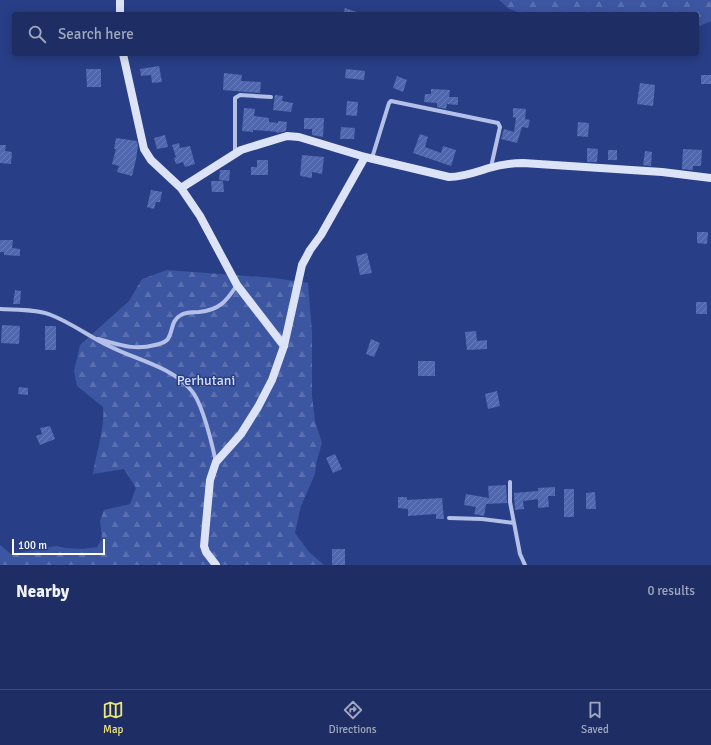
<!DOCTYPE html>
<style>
:root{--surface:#1e2e64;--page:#2b3a6d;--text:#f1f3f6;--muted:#a1a8bf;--line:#3c4a78;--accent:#efe67a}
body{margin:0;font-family:Signika,sans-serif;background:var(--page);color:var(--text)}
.scale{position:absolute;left:12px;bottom:10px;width:93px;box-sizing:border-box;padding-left:4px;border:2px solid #fff;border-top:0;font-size:11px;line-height:14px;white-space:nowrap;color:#fff;-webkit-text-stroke:3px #283e86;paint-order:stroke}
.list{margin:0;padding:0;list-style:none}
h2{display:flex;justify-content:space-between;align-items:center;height:52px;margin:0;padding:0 16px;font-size:17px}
h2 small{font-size:13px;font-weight:400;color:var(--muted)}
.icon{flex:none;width:22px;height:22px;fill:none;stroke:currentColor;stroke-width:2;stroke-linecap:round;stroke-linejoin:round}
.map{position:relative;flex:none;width:711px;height:565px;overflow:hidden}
.search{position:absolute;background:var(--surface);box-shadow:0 2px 10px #0003;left:12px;right:12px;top:12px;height:44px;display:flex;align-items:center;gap:10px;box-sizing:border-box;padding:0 14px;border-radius:4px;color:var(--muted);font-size:15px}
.sheet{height:124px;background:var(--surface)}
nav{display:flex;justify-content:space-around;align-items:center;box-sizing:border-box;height:56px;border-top:1px solid var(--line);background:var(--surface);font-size:11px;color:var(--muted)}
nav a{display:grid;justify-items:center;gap:2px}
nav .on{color:var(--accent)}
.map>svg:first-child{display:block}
</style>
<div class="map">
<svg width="711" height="565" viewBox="0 0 711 565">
<defs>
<pattern id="forest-firs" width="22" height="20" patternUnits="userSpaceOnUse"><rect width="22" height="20" fill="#3d56a2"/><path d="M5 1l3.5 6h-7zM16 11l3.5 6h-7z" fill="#5a6fb0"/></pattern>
<pattern id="building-hatch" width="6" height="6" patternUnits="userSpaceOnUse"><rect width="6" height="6" fill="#5167ad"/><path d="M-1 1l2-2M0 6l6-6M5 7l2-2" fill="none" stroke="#6b7eb9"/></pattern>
</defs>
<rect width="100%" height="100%" fill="#283e86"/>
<!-- forest -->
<path fill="url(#forest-firs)" d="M 499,0 L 711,0 L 711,21 L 697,27 L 697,14 L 524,14 L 509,9 Z
M 167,270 L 274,278 L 308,283 L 312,332 L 312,396 L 315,421 L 322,443 L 316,464 L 315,474 L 301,506 L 295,533 L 309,552 L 324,565 L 0,565 L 0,545 L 11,554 L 56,546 L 66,548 L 82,549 L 97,547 L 102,539 L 100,521 L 104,510 L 130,504 L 136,488 L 124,469 L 93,474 C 96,452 105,429 103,407 L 77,386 L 74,371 L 80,345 L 129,301 L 142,279 Z"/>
<!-- building -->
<path fill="url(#building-hatch)" d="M 345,8 L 359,13 L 359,14 L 343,14 Z
M 159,66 L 162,82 L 152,83 L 151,75 L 141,76 L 140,69 Z
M 86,69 L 101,69 L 101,87 L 87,87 Z
M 346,69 L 365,71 L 364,80 L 345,78 Z
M 224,73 L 242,75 L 241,81 L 261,82 L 260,93 L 223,90 Z
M 701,75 L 711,75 L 711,84 L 701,84 Z
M 397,76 L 407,80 L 403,92 L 393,88 Z
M 640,83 L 655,85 L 653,106 L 637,104 Z
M 431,89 L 450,90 L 449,97 L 458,97 L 458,105 L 447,104 L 446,109 L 437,107 L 437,103 L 424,102 L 425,94 L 431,94 Z
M 275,95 L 283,96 L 282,101 L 293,103 L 291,112 L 273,110 Z
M 347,101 L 358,102 L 357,116 L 346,115 Z
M 244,108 L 255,109 L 254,116 L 269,118 L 269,122 L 278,123 L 278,121 L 287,122 L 286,131 L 277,133 L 277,132 L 268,131 L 253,130 L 253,132 L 242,131 Z
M 513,108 L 526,109 L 525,119 L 530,120 L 528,128 L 522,127 L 517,143 L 501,139 L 504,129 L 514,132 L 516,118 L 513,117 Z
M 304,118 L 324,118 L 323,137 L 312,135 L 312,129 L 304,129 Z
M 578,122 L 589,123 L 588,137 L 577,136 Z
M 341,127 L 355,128 L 354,139 L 340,139 Z
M 420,134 L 428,137 L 425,147 L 441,153 L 443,146 L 456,150 L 451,166 L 413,153 Z
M 165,135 L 168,147 L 157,149 L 154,138 Z
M 116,138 L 137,141 L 138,146 L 136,159 L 132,176 L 117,172 L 119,166 L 112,164 L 116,149 L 114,149 Z
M 179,143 L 180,148 L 190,146 L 195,164 L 185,167 L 183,162 L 176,164 L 174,158 L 176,157 L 172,145 Z
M 0,145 L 6,145 L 5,151 L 12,152 L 11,164 L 0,163 Z
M 587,148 L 598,149 L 597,162 L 587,162 Z
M 683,149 L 702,150 L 701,166 L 693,166 L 693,170 L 682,169 Z
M 608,150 L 617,150 L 617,160 L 608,160 Z
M 645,151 L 652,152 L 651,166 L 643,165 Z
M 302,155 L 324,157 L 322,174 L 312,172 L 312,178 L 300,176 Z
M 257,160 L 268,160 L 268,175 L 251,175 L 251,167 L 257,167 Z
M 220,170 L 230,170 L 229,181 L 219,180 Z
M 211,181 L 223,181 L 224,192 L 212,192 Z
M 151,190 L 162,192 L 160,202 L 156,202 L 154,209 L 147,207 Z
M 697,232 L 708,232 L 707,244 L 697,243 Z
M 0,240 L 13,240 L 12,248 L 20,249 L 20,256 L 4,255 L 4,252 L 0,252 Z
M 367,253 L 372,273 L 360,275 L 356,256 Z
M 15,290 L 21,291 L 20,304 L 13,304 Z
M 696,302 L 707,302 L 707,314 L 696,314 Z
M 2,325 L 20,326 L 19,344 L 1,343 Z
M 45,326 L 56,326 L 56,350 L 45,350 Z
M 476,331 L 477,341 L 487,340 L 487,349 L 467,350 L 465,332 Z
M 371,339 L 380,343 L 374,357 L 366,354 Z
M 418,361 L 435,361 L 435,376 L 418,376 Z
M 19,387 L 28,388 L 28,395 L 18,394 Z
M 497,391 L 500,406 L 488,409 L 485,394 Z
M 50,426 L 55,439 L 40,445 L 36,436 L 42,434 L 40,428 Z
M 335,454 L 342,469 L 333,473 L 326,458 Z
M 506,485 L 507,503 L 486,504 L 484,516 L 474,514 L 476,507 L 464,505 L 466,494 L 489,498 L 488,486 Z
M 555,487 L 555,496 L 548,496 L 549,507 L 538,508 L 538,499 L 523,501 L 524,509 L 515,510 L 514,493 L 538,491 L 538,488 Z
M 564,489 L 574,489 L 574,517 L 564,517 Z
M 595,492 L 596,509 L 586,509 L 586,493 Z
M 398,497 L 407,497 L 407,500 L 442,498 L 444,519 L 436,519 L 436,514 L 408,516 L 408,509 L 398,508 Z
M 332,549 L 345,549 L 345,565 L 332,565 Z"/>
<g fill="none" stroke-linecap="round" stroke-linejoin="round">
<!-- street -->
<path stroke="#b4c0e8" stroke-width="4" d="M 235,153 L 235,98 L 240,95 L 271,97
M 372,158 L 389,103 L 391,101 L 498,123 L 500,127 L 491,167
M 0,309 C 16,310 37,309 51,315 C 72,323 91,338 111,347 C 137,360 172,367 191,390 C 203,403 212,444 216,462
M 98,339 C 118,344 133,351 155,345 C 160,344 165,343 168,339 C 173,331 171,320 181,315 C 186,312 193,312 199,312 C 219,310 226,302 237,285
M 510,482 L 510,502 L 520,554 L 525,565
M 449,518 L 482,519 L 514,523"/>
<!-- secondary -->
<path stroke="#dde3f7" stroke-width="8" d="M 120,14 L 120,0
M 123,54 L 144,149 L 151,160 L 181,188 L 241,150 L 287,136 L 299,137 L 365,157 L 449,177 C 463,177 476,172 489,168 C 500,165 512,163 523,163 L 662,172 L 711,178
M 181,188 L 200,216 L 237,285 L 284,346
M 216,565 L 206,552 L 204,546 L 210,480 L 216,462 L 241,434 L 258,407 L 272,380 L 284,346 L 302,265 L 310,250 L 321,235 L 365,157"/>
</g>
<g text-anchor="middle" stroke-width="3" stroke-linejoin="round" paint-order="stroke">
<!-- park labels -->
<g font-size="14" fill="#d7dff6" stroke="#283e86">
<text x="206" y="385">Perhutani</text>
</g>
</g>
</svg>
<div class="scale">100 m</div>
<div class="search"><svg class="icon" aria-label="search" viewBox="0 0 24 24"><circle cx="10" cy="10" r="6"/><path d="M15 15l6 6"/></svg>Search here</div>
</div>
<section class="sheet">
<h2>Nearby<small>0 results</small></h2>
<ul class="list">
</ul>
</section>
<nav>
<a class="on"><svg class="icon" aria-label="map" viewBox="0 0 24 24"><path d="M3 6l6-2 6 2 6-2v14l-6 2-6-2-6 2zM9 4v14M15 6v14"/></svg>Map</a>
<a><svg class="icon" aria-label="directions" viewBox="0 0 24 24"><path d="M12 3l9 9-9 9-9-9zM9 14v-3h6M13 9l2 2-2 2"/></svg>Directions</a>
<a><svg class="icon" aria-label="saved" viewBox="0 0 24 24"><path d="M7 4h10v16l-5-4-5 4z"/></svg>Saved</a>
</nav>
